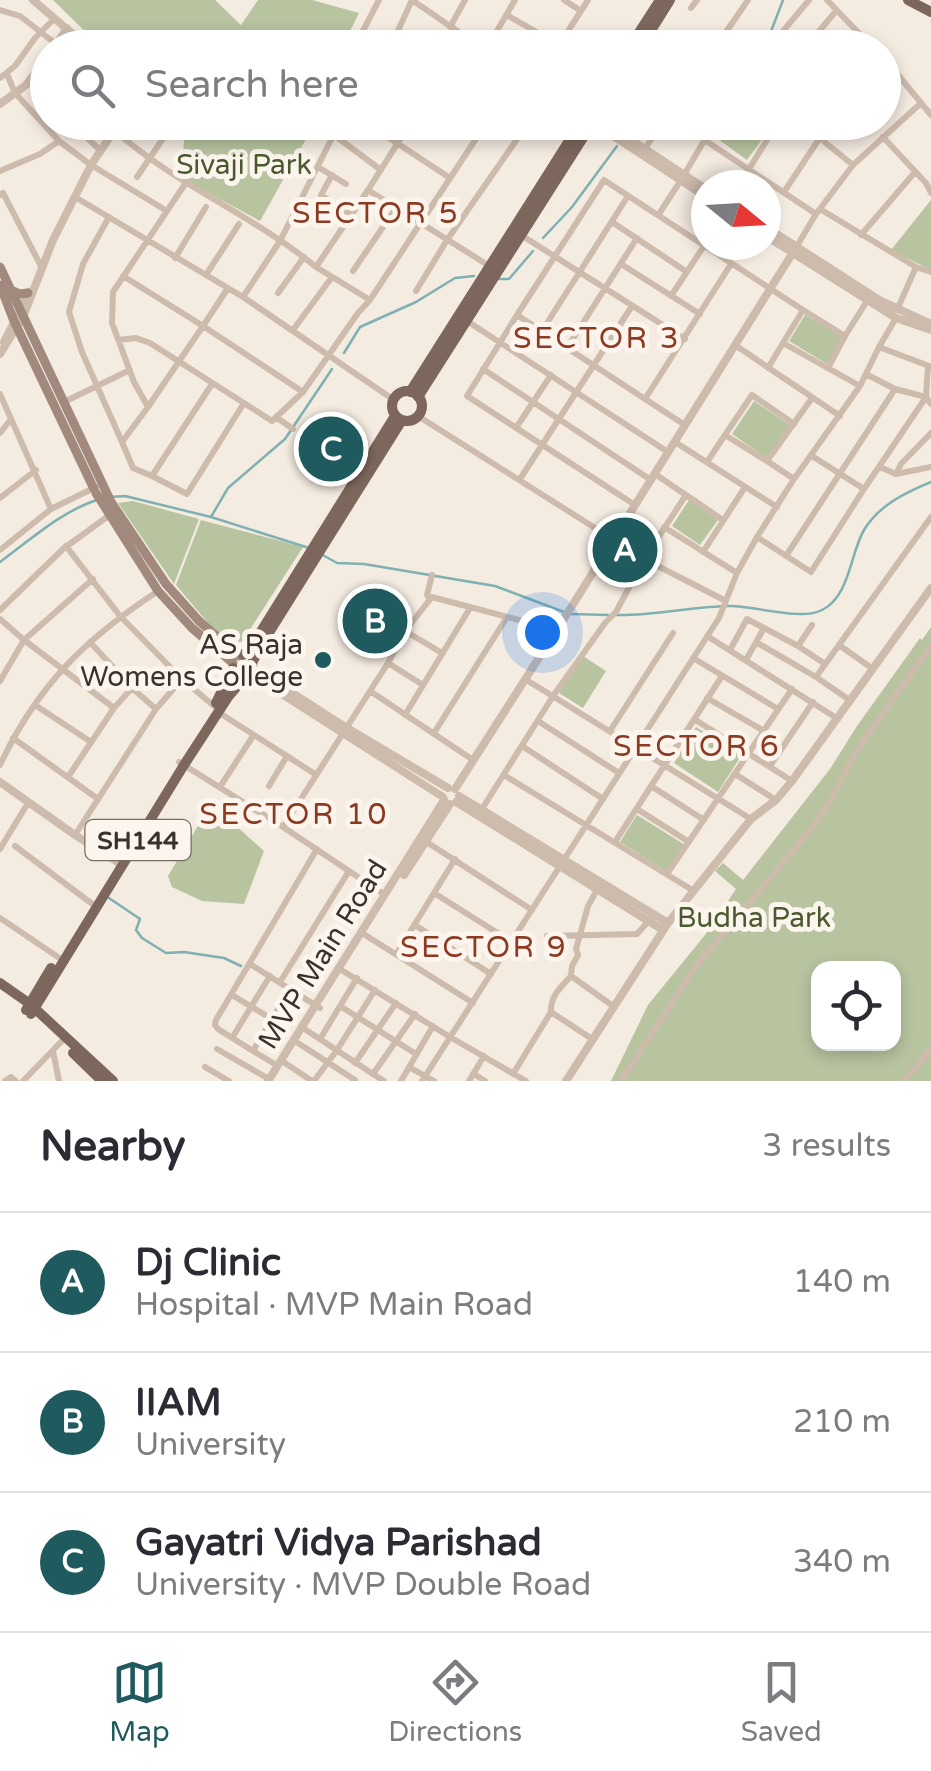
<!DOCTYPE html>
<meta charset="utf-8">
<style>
:root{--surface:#fff;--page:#f2f2f3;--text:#2b2b33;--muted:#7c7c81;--line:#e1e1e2;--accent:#1f5a5e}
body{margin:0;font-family:"Varela Round",sans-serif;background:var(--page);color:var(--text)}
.controls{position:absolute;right:30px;bottom:30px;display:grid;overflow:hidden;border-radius:20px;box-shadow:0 5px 15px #0003}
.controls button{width:90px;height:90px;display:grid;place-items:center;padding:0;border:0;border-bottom:2px solid var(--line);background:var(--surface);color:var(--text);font:50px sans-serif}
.compass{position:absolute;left:691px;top:170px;width:90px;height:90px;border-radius:50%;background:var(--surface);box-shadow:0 5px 15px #0003;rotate:108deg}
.you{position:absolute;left:542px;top:632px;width:35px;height:35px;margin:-25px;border:8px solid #fff;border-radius:50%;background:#1a73e8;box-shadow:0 0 0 15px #1a73e833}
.badge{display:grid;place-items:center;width:65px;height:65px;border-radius:50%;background:var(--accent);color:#fff;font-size:32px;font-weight:700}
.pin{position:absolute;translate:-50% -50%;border:5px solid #fff;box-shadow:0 2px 10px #0006}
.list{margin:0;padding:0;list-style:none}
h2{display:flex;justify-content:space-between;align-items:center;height:130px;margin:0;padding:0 40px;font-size:42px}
h2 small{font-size:32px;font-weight:400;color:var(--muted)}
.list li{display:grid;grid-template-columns:65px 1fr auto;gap:30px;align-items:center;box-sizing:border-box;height:140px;padding:0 40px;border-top:2px solid var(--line)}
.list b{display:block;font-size:38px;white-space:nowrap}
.list p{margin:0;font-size:32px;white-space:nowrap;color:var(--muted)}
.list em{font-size:32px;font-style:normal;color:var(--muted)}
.icon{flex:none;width:55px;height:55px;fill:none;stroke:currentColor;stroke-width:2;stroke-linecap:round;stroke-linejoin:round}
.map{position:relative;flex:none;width:931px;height:1081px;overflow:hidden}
.search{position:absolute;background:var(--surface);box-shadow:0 5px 15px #0003;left:30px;right:30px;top:30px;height:110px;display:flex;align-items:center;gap:25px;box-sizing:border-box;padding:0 35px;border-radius:55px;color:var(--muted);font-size:38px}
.sheet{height:550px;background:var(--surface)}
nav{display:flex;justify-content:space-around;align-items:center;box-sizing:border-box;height:140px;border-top:2px solid var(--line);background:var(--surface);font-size:28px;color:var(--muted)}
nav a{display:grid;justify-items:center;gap:5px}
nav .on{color:var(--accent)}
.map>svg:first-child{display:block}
</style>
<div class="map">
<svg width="931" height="1081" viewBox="0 0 931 1081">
<rect width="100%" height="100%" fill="#f4ebe1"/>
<!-- green -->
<path fill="#b8c4a0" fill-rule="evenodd" d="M 53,0 L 215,0 L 241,25 L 258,0 L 312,0 L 359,13 L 342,47 L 102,48 Z
M 180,123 L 315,123 L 260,221 L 181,178 L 185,128 Z
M 719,123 L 774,123 L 747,160 L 711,134 Z
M 931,200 L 931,270 L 891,250 Z
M 805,315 L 843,337 L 827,364 L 789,341 Z
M 754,401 L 790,425 L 767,458 L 732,434 Z
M 689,500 L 718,520 L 700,545 L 672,526 Z
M 133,501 L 199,519 L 174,584 L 118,503 Z
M 201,520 L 303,547 L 242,642 L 223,641 L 176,585 Z
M 931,627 L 931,1081 L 611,1081 L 648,1005 L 705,935 L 736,889 L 715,871 L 723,863 L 743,880 L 830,769 L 857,726 L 920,638 L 922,640 ZM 818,968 L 894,968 L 894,1044 L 818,1044 Z
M 583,656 L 606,671 L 583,708 L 559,693 Z
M 696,727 L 741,756 L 718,792 L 674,763 Z
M 205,814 L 235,825 L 264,851 L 244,904 L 202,901 L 172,887 L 168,876 Z
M 637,815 L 685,845 L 668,872 L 620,842 Z"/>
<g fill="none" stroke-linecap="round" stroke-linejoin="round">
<!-- stream -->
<path stroke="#7fb0b2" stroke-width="2.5" d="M 756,48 L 770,34 L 783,0
M 624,134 L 631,122
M 543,238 L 572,207 L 617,146
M 499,279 L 509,279 L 533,251
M 344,353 L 360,327 L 416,302 L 455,278 L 474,276
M 110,497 L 125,496 L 211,517 L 309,548
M 211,517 L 228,488 L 285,439 L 332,369
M 321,554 L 337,563 L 364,564 L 495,586 L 564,612
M 0,562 C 30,540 62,511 97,500
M 571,614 L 608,615
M 616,615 C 655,616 693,606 731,606 C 755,606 801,621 822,610 C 850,596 850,554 864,530 C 879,505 905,493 931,482
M 106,896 L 140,919 L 136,930 L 142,938 L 166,953 L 184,952 L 224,958 L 241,966"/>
<!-- minor -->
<path stroke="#cdbbac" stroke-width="6" d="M 412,0 L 482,48
M 564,0 L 581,11
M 827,0 L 873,48
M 691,8 L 697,0
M 0,10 L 20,16 L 56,44
M 507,15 L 559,45 L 558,48
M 450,27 L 465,0
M 817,33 L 831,48
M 396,38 L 411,48
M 559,45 L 588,0
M 354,48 L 379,0
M 390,48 L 412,0
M 487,48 L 515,0
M 715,48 L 748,0
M 769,48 L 809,0
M 805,48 L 836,11
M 884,58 L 931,115
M 7,74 L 15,93 L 59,141
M 884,74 L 892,66
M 34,75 L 48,93
M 0,78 L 15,66 L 35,38 L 55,18
M 93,122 L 85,136 L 100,150
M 365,122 L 450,178
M 487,122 L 370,300 L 316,267 L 368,190 L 491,267
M 114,130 C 176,185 253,215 316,267
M 334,135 L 381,170
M 883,137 L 926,183 L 931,193
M 703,139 L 816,214
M 645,149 L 662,122
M 853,165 L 921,103
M 318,167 L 346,184
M 749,169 L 778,122
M 0,171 L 40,154 L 59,141 L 91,165 L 167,211
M 332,175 L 321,195 L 352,215
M 684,175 L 715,122
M 137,177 L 174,122
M 368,190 L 411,122
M 784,192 L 819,139 L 835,122
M 0,195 L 3,193 L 42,268
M 75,197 L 243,297 L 394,400
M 820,209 L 916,267 L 931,272
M 659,214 L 681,180
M 109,217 L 83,264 L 69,312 L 82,352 L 122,442
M 612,222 L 687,272
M 521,235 L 685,339
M 861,235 L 915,172
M 797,246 L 816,214 L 853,165 L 800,122
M 175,258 L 206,207
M 621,264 L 700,314
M 731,264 L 645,399 L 517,315 L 604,180 L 803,310 L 783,343 L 860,386
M 353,271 L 396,208
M 206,275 L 239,224
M 123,276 L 203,326 L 148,407 L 122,442 L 133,468 L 152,476 L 212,384
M 228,288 L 203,326 L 303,392
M 416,291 L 447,240 L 529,122
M 278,293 L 304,257
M 671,296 L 704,246
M 243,297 L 280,241 L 340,122
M 803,310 L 845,336 L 867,301
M 897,310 L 916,267
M 517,315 L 467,396 L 635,505
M 467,321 L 668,452
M 293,330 L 332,277
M 542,331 L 628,196
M 118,340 L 136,338 L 150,343 L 272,421 L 303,392 L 358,313 L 370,300
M 735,345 L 840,416
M 879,347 L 929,366
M 567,348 L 637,238
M 768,368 L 783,343
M 828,368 L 845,336
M 483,369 L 651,480
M 866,374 L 895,389
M 0,394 L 51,509
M 645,399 L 685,425
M 64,402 L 130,370
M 148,407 L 134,382 L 112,323 L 113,292 L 185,184
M 418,416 L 644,559 L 686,495 L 655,474
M 276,417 L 293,429
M 516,428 L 551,375
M 0,433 L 11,419
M 725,435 L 752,395 L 794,424
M 675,442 L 777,507
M 767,461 L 794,479
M 707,462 L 725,435 L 767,461 L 812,398
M 880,467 L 896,474 L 901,464 L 931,433
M 896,474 L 931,467
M 152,476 L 187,494 L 244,403
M 520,479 L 632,306
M 864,489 L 926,397 L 928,366
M 686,495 L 723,520
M 0,498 L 36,470
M 664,527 L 737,573
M 757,537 L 811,572 L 864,489 L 812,456
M 66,546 L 120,616 L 182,679 L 214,706
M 0,550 L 51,509 L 96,487
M 703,552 L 745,487
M 786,556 L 895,389 L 926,397 L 931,404
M 430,599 L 427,595 L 432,575
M 0,610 L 63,549 L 111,514
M 0,619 L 24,640 L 114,708
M 405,631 L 442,653
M 707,636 L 838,719
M 756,642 L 816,677 L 851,701
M 839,645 L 873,669
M 798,646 L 825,664
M 730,650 L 747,619 L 798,646 L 812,625
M 693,658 L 778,709
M 746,660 L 764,628
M 388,663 L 423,685
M 816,677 L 931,517
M 525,679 L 751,819
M 0,681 L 24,640 L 93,579
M 370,691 L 473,760
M 707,698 L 764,731
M 35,705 L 91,742
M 156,709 L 182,679
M 218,712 L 315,774
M 405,715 L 470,608
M 694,719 L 792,781
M 538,721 L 619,773
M 610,731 L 673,633
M 434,733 L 507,617
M 13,738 L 98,799
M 522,746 L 603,799
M 179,762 L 283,827 L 385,895
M 0,765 C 37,686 85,639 158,591
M 770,766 L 813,702
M 735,774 L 776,800
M 504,775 L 694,891
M 68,777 L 114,708 L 132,688
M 269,786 L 287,756
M 651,786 L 704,820
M 220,787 L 253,736
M 482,809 L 553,696 L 605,623 L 616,612 L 644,559 L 726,601
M 637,809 L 689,842
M 283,827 L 388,663 L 405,631 L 432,597 L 557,630
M 75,835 L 156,709 L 132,688 L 90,642
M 425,841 L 532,910
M 615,842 L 722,676
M 15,846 L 91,903
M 0,849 L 28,803
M 667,874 L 792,689
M 434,893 L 512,942
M 0,918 L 58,957
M 415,925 L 491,974
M 362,933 L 473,1003
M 547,936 L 637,934 L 655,914
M 397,953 L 455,859
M 250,964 L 320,1008
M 343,971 L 450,1037 L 526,1081
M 571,976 L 572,966 L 578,955 L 576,949 L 588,906 L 597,890
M 280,982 L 349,871
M 232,995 L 272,1019
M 340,1006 L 416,1054
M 551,1012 C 550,996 561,987 571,976 L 613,1006
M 306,1030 L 373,1074 L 415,1014
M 232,1038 L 270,976
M 320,1039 L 357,978
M 298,1043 L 355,1080
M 217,1049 L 269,1079
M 53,1051 L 59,1081
M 253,1051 L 218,1029 L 215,1025 L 216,1020 L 317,849
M 285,1063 L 312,1081
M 355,1063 L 396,1003
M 278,1066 L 253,1051 L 290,989
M 205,1067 L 229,1081
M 409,1067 L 434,1081
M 373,1074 L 384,1081
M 474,1074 L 485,1081
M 513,1074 L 551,1012 L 592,1039
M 5,1081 L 11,1077 L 16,1081
M 23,1081 L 61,1042
M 314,1081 L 337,1050 L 375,990
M 401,1081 L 433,1026
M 422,1081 L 719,618 L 737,573 L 757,537 L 794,479 L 860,386 L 879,347 L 896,318
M 469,1081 L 484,1056
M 621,1081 L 696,966 L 811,829 L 830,802 L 855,753 L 931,646
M 904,1081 L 931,1049"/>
<!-- tertiary -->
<path stroke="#cdbbac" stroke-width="8" d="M 33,0 L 89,48
M 54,48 L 67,28
M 0,104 L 26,85 L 48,57
M 592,122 L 706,197
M 604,122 L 706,189
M 766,227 L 881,301 L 931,324
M 766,236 L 896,318 L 931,330
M 4,342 L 29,292
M 0,354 L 23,317 L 53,240 L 91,165 L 120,122
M 252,667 L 347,728 L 448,788
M 249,673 L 443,797
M 0,782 L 75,835 L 122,865
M 455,789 L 572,606 L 797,246
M 459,796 L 668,923
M 456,802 L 663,930
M 404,875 L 450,804
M 268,1081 L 444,800
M 566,1081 L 668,923 L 751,819 L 776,800 L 792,781 L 931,588"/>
<!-- secondary -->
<path stroke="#a18a7d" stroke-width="9" d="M 0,267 L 111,502 L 166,584 L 199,621 L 239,656
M 0,285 L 14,321 L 94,489
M 11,290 L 20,294 L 28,293
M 96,493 L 158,591 L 192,628 L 233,663"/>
<!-- primary -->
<path stroke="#7d675c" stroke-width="10" d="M 908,0 L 931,12
M 629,48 L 660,0
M 640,48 L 670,0
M392 406a15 15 0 1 1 30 0a15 15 0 1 1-30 0Z
M 410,392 L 581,122
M 418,397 L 593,122
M 243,655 L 252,646 L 395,416
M 252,663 L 263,642 L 402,420
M 216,703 L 233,668
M 0,983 L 30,1004 L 113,1081
M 26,1010 L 51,968
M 31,1014 L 184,765 L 228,697 L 246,676
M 73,1053 L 102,1081"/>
</g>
<!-- markers -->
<circle fill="#1f5a5e" stroke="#fbf5ee" stroke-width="4" cx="323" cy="660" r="10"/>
<g text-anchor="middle" stroke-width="10" stroke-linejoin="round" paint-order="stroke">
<!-- shield labels -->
<rect fill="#fbf5ee" stroke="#756b66" stroke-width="2.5" x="85.5" y="820" width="105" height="40" rx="8"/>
<g font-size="25" font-weight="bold" fill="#3b302b">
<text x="138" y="849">SH144</text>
</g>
<!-- park labels -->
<g font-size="28" fill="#4a5a2e" stroke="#fbf5ee">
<text x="244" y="174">Sivaji Park</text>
<text x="754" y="927">Budha Park</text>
</g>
<!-- poi labels -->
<g font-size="28" fill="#3b302b" stroke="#fbf5ee" text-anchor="end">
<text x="303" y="654">AS Raja<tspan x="303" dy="32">Womens College</tspan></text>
</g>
<!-- street labels -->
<g font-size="28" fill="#3b302b" stroke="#fbf5ee">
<text transform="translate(322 954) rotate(-58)" y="10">MVP Main Road</text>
</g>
<!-- neighbourhood labels -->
<g font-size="30" letter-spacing="2.5" fill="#8c3b22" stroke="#fbf5ee">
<text x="376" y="223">SECTOR 5</text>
<text x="597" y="348">SECTOR 3</text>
<text x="697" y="756">SECTOR 6</text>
<text x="294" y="824">SECTOR 10</text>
<text x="484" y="957">SECTOR 9</text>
</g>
</g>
</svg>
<div class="controls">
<button><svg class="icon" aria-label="locate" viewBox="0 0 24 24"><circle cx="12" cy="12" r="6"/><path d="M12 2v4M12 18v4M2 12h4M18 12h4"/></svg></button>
</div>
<svg class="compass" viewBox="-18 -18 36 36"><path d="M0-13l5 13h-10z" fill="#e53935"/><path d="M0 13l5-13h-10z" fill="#7c7c81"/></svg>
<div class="you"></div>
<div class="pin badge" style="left:625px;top:550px">A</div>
<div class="pin badge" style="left:375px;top:621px">B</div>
<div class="pin badge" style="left:331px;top:449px">C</div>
<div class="search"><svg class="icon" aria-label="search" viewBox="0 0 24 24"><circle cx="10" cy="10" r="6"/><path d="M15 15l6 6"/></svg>Search here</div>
</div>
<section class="sheet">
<h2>Nearby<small>3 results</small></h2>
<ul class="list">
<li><span class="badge">A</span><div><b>Dj Clinic</b><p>Hospital · MVP Main Road</p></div><em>140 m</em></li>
<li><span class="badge">B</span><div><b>IIAM</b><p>University</p></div><em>210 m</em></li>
<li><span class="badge">C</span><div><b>Gayatri Vidya Parishad</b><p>University · MVP Double Road</p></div><em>340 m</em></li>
</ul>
</section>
<nav>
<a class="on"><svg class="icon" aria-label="map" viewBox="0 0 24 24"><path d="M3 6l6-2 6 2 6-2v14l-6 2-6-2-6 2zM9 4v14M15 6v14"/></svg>Map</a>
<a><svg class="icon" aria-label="directions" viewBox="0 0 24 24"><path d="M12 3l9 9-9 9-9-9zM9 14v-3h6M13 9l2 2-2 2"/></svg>Directions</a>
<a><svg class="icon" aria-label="saved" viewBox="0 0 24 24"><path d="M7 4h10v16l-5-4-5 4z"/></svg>Saved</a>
</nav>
